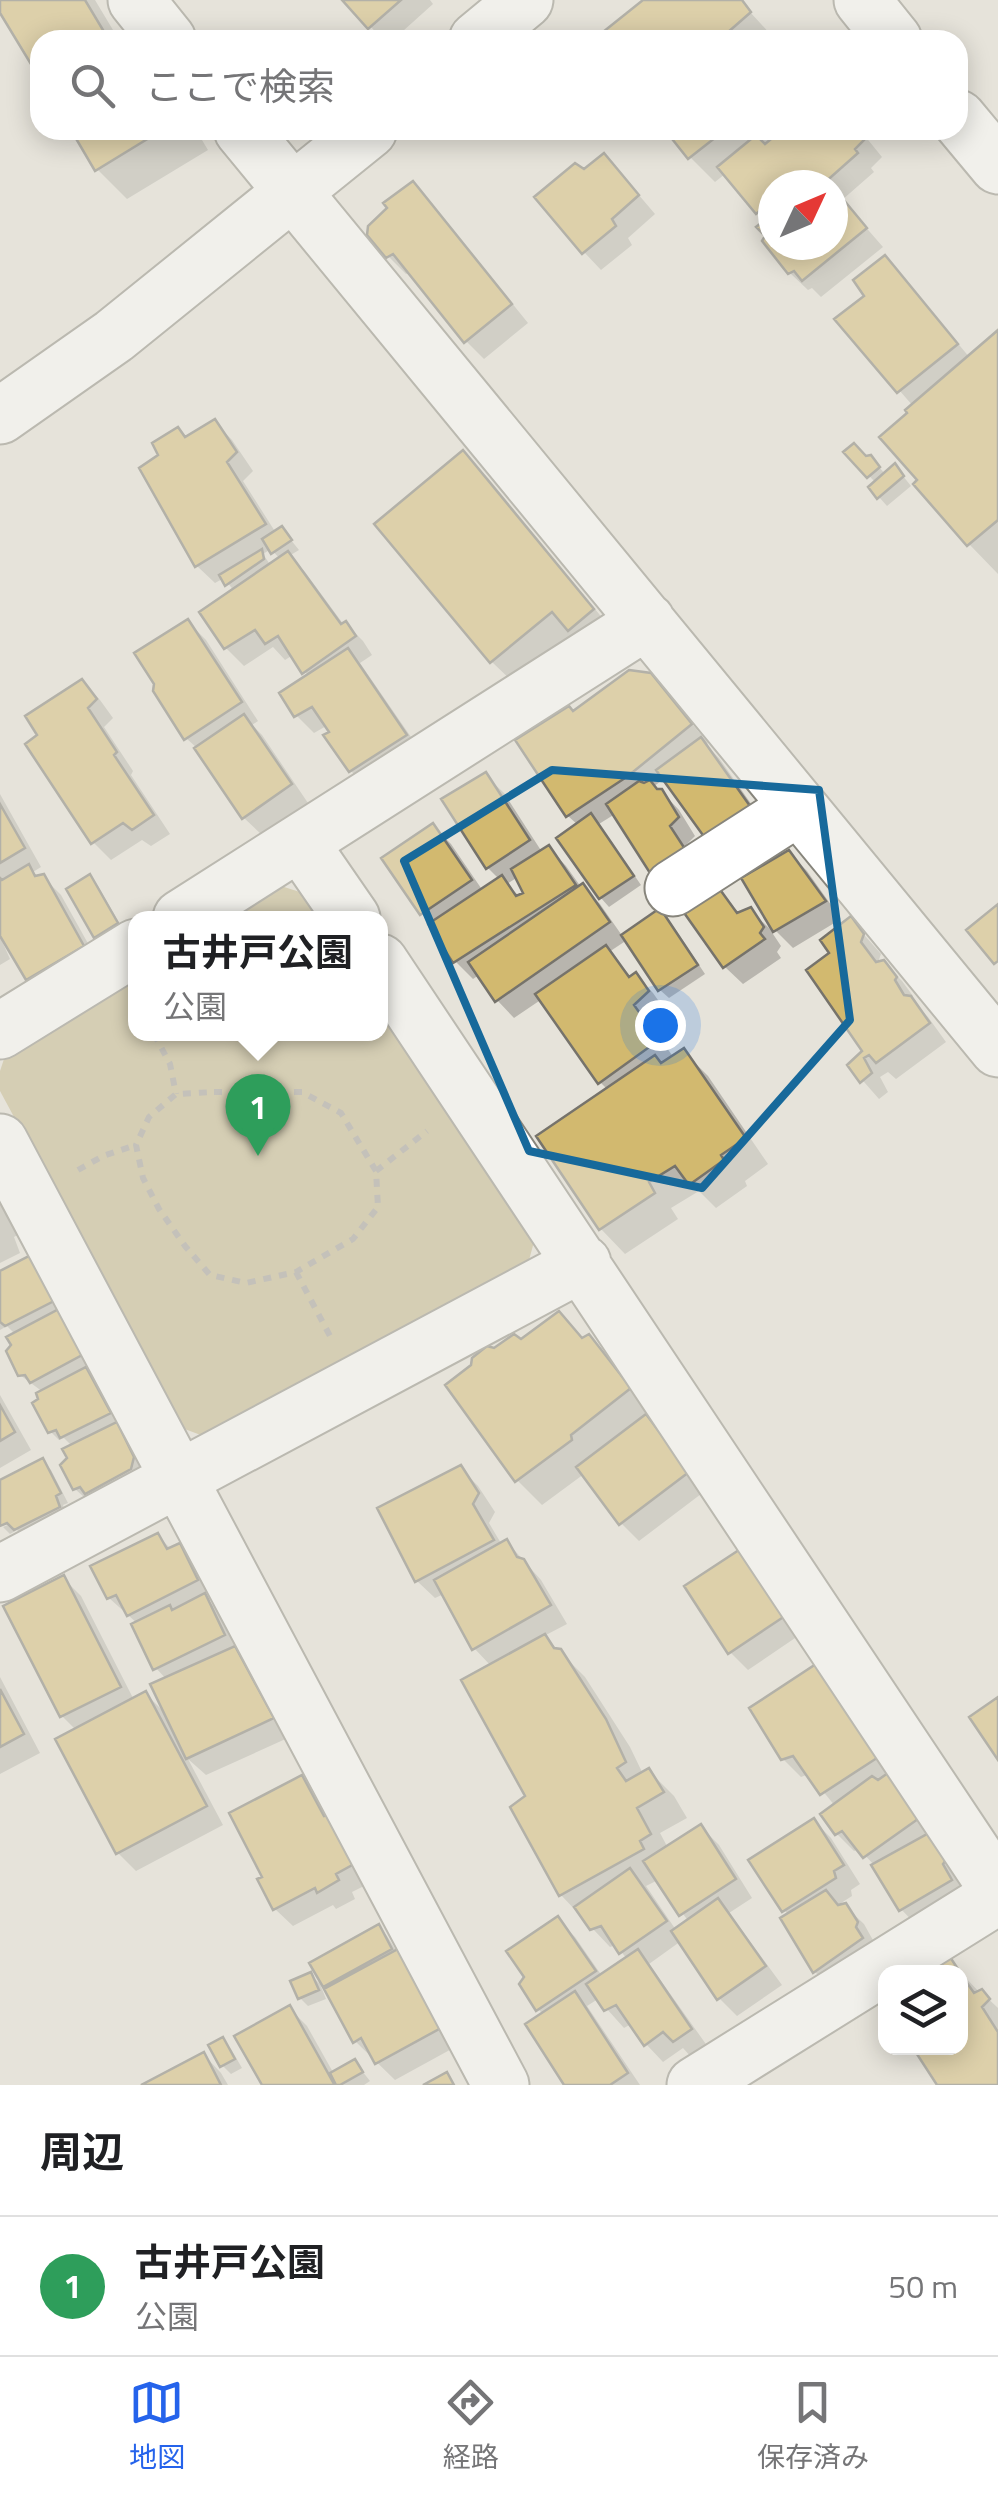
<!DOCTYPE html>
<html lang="ja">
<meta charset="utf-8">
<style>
:root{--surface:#fff;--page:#f6f6f6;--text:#202124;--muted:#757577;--line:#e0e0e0;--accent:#2563eb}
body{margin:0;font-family:"Titillium Web","Noto Sans JP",sans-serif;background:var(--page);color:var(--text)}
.controls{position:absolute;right:30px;bottom:30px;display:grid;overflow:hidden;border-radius:20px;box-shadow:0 5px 25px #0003}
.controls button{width:90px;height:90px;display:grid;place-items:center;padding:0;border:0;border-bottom:2px solid var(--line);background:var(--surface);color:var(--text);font:50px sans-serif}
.compass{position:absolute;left:758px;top:170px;width:90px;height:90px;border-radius:50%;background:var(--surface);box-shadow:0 5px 25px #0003;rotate:46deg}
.you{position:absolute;left:660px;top:1025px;width:35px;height:35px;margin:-25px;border:8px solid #fff;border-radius:50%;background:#1a73e8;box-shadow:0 0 0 15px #1a73e833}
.badge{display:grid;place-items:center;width:65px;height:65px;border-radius:50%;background:var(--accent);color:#fff;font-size:32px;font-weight:700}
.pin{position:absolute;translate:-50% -82px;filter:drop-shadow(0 2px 5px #0008)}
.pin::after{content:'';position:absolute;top:52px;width:35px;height:30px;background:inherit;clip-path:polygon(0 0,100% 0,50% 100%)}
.popup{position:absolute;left:128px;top:911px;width:260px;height:130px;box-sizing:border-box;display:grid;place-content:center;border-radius:20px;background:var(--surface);filter:drop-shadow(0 2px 8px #0005);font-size:32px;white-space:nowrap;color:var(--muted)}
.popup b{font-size:38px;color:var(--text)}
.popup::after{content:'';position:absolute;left:50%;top:100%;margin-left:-20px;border:20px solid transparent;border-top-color:var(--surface)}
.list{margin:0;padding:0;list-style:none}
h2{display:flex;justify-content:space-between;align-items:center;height:130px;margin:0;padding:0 40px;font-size:42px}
h2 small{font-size:32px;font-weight:400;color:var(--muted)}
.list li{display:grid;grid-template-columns:65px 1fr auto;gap:30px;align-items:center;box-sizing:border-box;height:140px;padding:0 40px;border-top:2px solid var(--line)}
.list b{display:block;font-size:38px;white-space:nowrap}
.list p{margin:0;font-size:32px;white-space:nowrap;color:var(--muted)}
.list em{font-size:32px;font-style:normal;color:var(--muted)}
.icon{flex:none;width:55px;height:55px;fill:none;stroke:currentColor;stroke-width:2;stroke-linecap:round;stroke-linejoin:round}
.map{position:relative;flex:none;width:998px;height:2085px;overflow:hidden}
.search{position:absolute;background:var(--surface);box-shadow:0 5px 25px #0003;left:30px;right:30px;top:30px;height:110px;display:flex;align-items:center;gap:25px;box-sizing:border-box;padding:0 35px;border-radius:30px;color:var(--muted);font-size:38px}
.sheet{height:270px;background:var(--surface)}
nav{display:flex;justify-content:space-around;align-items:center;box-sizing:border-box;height:140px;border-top:2px solid var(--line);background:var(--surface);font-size:28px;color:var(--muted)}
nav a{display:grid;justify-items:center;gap:5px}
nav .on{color:var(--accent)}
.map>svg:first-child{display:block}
</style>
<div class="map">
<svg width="998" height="2085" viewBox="0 0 998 2085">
<rect width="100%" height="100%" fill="#e6e3da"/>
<!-- green -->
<path fill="#c2b386" d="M 281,886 L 303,893 L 320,918 L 229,918 Z
M 135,977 L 136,1034 L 380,1034 L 381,1007 L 535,1238 L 528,1264 L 206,1437 L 182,1428 L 0,1091 L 0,1071 L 4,1059 Z"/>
<!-- shadow -->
<path fill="#0003" fill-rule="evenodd" d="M 0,0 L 95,0 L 119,40 L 40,40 L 40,74 L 0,8 Z
M 346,0 L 430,0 L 433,4 L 393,40 L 383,40 Z
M 647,0 L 739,0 L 774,38 L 772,40 L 597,40 Z
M 74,130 L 196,130 L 208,150 L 127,199 L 97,169 Z
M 668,130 L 860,130 L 882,157 L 871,168 L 874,172 L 842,200 L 883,247 L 821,297 L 812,288 L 808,290 L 790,273 L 765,241 L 767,222 L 725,174 L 715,182 L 690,157 ZM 773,185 L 833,185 L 833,245 L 773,245 Z
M 584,172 L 621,174 L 655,214 L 628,238 L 632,245 L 601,270 L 584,252 Z
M 413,185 L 430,202 L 528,323 L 484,359 L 466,341 L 411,272 L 406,274 L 388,256 Z
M 885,258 L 902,276 L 970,358 L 998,334 L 998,574 L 969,544 L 921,480 L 910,414 L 913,406 L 838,320 L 868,296 Z
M 215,422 L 232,440 L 253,471 L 243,481 L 276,533 L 282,529 L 299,550 L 289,556 L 305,572 L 344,625 L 346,624 L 363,641 L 372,655 L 360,663 L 422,753 L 369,789 L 351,771 L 327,736 L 333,733 L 328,725 L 314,733 L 296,715 L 309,677 L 293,655 L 285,660 L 273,647 L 244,666 L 226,648 L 234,591 L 224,578 L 215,583 L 197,566 L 143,469 ZM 271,549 L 280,559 L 271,566 L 263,554 Z
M 847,453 L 879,467 L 886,475 L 895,466 L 911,486 L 887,506 L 879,497 L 876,483 Z
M 463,454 L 488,478 L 617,636 L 517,686 L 492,662 L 378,524 Z
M 188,622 L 206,640 L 258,721 L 252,725 L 262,735 L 308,803 L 262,835 L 244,818 L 198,749 L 186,738 Z
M 82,682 L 100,700 L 113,718 L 104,727 L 133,771 L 131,775 L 170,834 L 151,846 L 142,840 L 111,860 L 93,842 L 40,736 Z
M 668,695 L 708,743 L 706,745 L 719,758 L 766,825 L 665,778 L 653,787 L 661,791 L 679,810 L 695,836 L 686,845 L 701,868 L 615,814 L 599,824 L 641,885 L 609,907 L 601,898 L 578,825 L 568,816 L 573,713 Z
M 486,776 L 504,793 L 542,852 L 549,848 L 566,866 L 581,887 L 582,886 L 600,904 L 623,937 L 660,911 L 669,920 L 705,974 L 669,998 L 660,990 L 627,940 L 609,952 L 632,978 L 636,975 L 653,993 L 665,1010 L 663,1012 L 681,1036 L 671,1042 L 662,1033 L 655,1020 L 650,1024 L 674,1058 L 683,1051 L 708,1076 L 768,1164 L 745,1181 L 747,1186 L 716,1208 L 699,1191 L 671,1208 L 678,1219 L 625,1254 L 601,1229 L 608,1090 L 600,1082 L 542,999 L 514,1018 L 497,1000 L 479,975 L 473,979 L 455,961 L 432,924 L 422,914 L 433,826 L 451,844 L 483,891 L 500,880 L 488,868 ZM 518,877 L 527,894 L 520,897 L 507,884 Z
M 0,794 L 41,867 L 33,872 L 39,878 L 43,877 L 61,895 L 100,965 L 46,996 L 28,978 L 5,939 L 2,941 L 10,959 L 0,965 Z
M 789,853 L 807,871 L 841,919 L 793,948 L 775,930 Z
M 89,877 L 98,886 L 125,933 L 105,945 L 96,937 Z
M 715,887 L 740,914 L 750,910 L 769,928 L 781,946 L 777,952 L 781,958 L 743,984 L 725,967 L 683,908 Z
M 851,920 L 881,954 L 877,965 L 884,963 L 902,981 L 913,996 L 911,999 L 913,1002 L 928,1017 L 946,1042 L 896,1079 L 888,1072 L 880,1077 L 888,1092 L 879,1099 L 850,1066 L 865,1051 L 833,954 Z
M 0,1198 L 24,1231 L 14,1237 L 20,1253 L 0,1263 Z
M 31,1258 L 91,1364 L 83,1368 L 94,1379 L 118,1422 L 115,1423 L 125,1433 L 142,1467 L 96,1501 L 89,1494 L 84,1497 L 75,1489 L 70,1459 L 72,1446 L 64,1438 L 59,1440 L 50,1431 L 43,1392 L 20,1375 L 16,1335 L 7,1326 L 0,1330 L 0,1274 Z
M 589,1337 L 614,1362 L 654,1414 L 648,1419 L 664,1435 L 705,1491 L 639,1541 L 621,1523 L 584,1474 L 542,1505 L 517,1480 L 494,1351 L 521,1343 L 584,1340 Z
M 0,1395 L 31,1450 L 0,1468 Z
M 42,1461 L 51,1470 L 68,1503 L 63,1505 L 67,1516 L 25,1538 L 17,1530 L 10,1534 L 3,1527 L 19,1520 L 0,1523 L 0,1483 Z
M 460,1468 L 478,1486 L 495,1512 L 489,1523 L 502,1545 L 507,1542 L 541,1580 L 567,1624 L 544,1636 L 585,1677 L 630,1747 L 643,1774 L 649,1771 L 674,1796 L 687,1818 L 660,1833 L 668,1848 L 701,1827 L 719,1845 L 752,1898 L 729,1913 L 782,1985 L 737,2016 L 719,1998 L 681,1941 L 649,1964 L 708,2047 L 692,2058 L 683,2048 L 663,2062 L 646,2044 L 631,2024 L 624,2028 L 598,1999 L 587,2006 L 640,2085 L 567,2085 L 544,2015 L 538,2009 L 557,1919 L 575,1937 L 602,1976 L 627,1959 L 616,1945 L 610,1947 L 561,1895 L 528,1796 L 491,1666 L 474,1648 L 444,1594 L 435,1598 L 417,1581 ZM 658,1880 L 689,1922 L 676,1930 L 646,1886 Z
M 158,1536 L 172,1550 L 179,1546 L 197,1564 L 214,1598 L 209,1601 L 222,1614 L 241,1653 L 239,1654 L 252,1667 L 290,1737 L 206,1775 L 188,1759 L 223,1825 L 136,1871 L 118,1853 L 58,1740 L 77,1731 L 62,1716 L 6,1607 L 63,1578 L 81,1596 L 134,1700 L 146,1694 L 167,1715 L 167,1680 L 156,1668 L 138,1624 L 109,1598 L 94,1567 Z
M 741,1551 L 801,1634 L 748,1670 L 730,1652 L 687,1586 Z
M 815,1667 L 962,1879 L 959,1883 L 968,1898 L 918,1927 L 901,1909 L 875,1866 L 859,1849 L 854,1851 L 836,1833 L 835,1806 L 809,1774 L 801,1777 L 783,1759 Z
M 0,1677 L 40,1753 L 0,1774 Z
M 302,1778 L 320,1796 L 370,1883 L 352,1892 L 355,1899 L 336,1909 L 333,1905 L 293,1926 L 275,1909 L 266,1878 Z
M 814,1821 L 831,1838 L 860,1884 L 851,1890 L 852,1896 L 835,1907 L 845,1906 L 864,1924 L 874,1942 L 833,1989 L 815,1972 L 783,1918 L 789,1915 L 784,1910 Z
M 379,1927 L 387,1936 L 457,2046 L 395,2080 L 355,2041 L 325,1985 Z
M 949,1960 L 980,1993 L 981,1992 L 998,2008 L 998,2085 L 940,2085 L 916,2048 L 960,2048 L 960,1972 L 930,1972 Z
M 311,1975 L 320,1984 L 326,1999 L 308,2006 L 300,1998 Z
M 289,2008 L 307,2026 L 334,2074 L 355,2062 L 370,2081 L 364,2085 L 265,2085 Z
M 222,2040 L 231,2049 L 242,2068 L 231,2074 L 222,2065 Z
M 204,2055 L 221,2073 L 228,2085 L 146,2085 Z"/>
<!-- building -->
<path fill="#d2b96f" stroke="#76736b" stroke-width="2.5" d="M 0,0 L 85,0 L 109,40 L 40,40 L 40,79 L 0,13 Z
M 342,0 L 401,0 L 368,29 Z
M 643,0 L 742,0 L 751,12 L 727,33 L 732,40 L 593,40 Z
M 71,130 L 162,130 L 95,171 Z
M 665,130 L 725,130 L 688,159 Z
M 782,130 L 859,130 L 866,138 L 855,149 L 858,153 L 822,185 L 773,185 L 773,200 L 756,214 L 717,167 L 756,135 L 765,144 Z
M 604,153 L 639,195 L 612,219 L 616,226 L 582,254 L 534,197 L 575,163 L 584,169 Z
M 413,181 L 512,304 L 464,343 L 393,254 L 386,258 L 367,235 L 368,226 L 387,208 L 383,203 Z
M 833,187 L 867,228 L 802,281 L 794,271 L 788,274 L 762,241 L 765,236 L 756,227 L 773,214 L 773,245 L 833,245 Z
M 885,255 L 958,344 L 897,393 L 834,319 L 864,296 L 853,280 Z
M 998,330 L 998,520 L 967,546 L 913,484 L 917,480 L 879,437 L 907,413 L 905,410 Z
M 215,419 L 237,452 L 227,462 L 266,524 L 195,567 L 139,468 L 158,455 L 152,443 L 178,427 L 185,437 Z
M 854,443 L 866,456 L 871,455 L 880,467 L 867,478 L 843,452 Z
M 463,450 L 594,609 L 568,631 L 552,612 L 490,663 L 374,524 Z
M 895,463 L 904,476 L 877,499 L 868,487 Z
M 282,526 L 292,540 L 271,554 L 262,539 Z
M 262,549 L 264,559 L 225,586 L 219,575 Z
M 288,551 L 341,624 L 346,621 L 356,636 L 302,674 L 278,636 L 265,644 L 255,630 L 224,649 L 199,612 Z
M 188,619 L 242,702 L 184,740 L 153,691 L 154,684 L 134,653 Z
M 348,648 L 407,735 L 349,772 L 323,735 L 329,732 L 312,707 L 294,717 L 279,693 Z
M 629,670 L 651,673 L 692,724 L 628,776 L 566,817 L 515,740 L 569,706 L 573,711 Z
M 82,679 L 97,699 L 88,708 L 117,752 L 114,755 L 154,815 L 132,830 L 123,823 L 91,844 L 25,744 L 37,735 L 25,716 Z
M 244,714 L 292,784 L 242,819 L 194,748 Z
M 701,737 L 750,806 L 705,838 L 656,770 Z
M 486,772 L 530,840 L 486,869 L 441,799 Z
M 650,780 L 657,789 L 662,789 L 679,817 L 670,826 L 685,849 L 650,873 L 606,804 L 639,781 L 644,783 Z
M 0,804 L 25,848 L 0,863 Z
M 591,813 L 634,876 L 599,899 L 556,838 Z
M 433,823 L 472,880 L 420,915 L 381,858 Z
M 549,845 L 576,885 L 453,963 L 428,924 L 502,875 L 516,896 L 523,893 L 511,869 Z
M 789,850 L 826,901 L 773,932 L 741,878 Z
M 29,864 L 35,876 L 44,874 L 84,946 L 26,980 L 0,936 L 0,878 L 2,880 Z
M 90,874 L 118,923 L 94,938 L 66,889 Z
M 583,883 L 610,922 L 495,1002 L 468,962 Z
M 716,884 L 737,913 L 751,907 L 764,927 L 760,933 L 765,939 L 723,968 L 680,907 Z
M 998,904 L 998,961 L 994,964 L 966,930 Z
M 660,908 L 698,965 L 658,991 L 621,935 Z
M 851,916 L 864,934 L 861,942 L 876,962 L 884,960 L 897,977 L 895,980 L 904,995 L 911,996 L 930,1023 L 876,1063 L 869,1055 L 864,1058 L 872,1073 L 860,1083 L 847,1065 L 862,1051 L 806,970 L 829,953 L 820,940 Z
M 606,945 L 629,977 L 636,972 L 649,991 L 634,1005 L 659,1040 L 598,1084 L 535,994 Z
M 662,1008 L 675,1027 L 660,1034 L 650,1016 Z
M 684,1048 L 746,1138 L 721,1155 L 724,1160 L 689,1185 L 675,1166 L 649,1182 L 655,1193 L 599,1230 L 536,1136 L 655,1055 L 661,1063 Z
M 31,1255 L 54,1301 L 5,1326 L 0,1322 L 0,1271 Z
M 59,1309 L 84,1354 L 30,1383 L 25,1375 L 18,1376 L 6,1351 L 11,1345 L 6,1337 Z
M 559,1311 L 582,1338 L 589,1334 L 631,1388 L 571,1435 L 572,1440 L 515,1482 L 445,1385 L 471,1365 L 472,1358 L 487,1346 L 494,1348 L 514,1334 L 521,1339 Z
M 86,1367 L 111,1413 L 60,1438 L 56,1430 L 48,1433 L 32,1403 L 38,1399 L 36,1393 Z
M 0,1405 L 15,1432 L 0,1441 Z
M 646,1414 L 689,1472 L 619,1525 L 576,1467 Z
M 117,1422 L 134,1457 L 131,1469 L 85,1494 L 80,1487 L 73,1490 L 60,1465 L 67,1458 L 62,1449 Z
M 43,1458 L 61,1493 L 56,1496 L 60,1507 L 14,1530 L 7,1523 L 0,1526 L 0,1480 Z
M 461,1465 L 479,1493 L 473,1504 L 494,1540 L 415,1582 L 377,1508 Z
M 158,1533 L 167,1549 L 180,1543 L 198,1580 L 127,1616 L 116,1595 L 107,1599 L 90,1566 Z
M 507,1539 L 517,1557 L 524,1559 L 551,1605 L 472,1650 L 434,1580 Z
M 742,1548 L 785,1616 L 728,1654 L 684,1586 Z
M 64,1575 L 121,1687 L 60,1717 L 3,1606 Z
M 205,1593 L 225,1635 L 153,1670 L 131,1624 L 170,1605 L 172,1610 Z
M 545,1634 L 554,1648 L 561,1649 L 606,1719 L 626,1762 L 617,1768 L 626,1781 L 649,1768 L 664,1792 L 637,1808 L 651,1834 L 640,1841 L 644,1849 L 559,1896 L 510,1807 L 525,1796 L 461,1680 Z
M 235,1646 L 274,1718 L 186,1759 L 150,1684 Z
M 816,1664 L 877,1758 L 820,1795 L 793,1756 L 781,1760 L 749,1708 Z
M 0,1689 L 24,1734 L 0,1747 Z
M 146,1691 L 207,1806 L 116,1854 L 55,1739 Z
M 998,1697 L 998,1760 L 969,1717 Z
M 888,1773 L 918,1819 L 863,1858 L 842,1831 L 835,1835 L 820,1814 L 872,1776 L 878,1780 Z
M 302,1775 L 324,1816 L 328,1815 L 354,1864 L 336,1874 L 339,1880 L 317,1893 L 315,1888 L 273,1910 L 257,1879 L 262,1877 L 229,1813 Z
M 814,1818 L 844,1865 L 834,1871 L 836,1878 L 782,1912 L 748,1860 Z
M 701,1824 L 736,1879 L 679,1916 L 643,1861 Z
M 929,1833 L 946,1860 L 943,1864 L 952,1880 L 899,1911 L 871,1865 Z
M 630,1868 L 667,1921 L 619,1954 L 601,1926 L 590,1930 L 574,1907 Z
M 826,1890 L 838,1905 L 846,1903 L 858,1922 L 856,1927 L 863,1938 L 813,1973 L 780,1918 Z
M 718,1898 L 766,1966 L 717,2000 L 671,1931 Z
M 558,1916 L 596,1971 L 536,2011 L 519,1984 L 524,1977 L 506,1951 Z
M 379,1924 L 392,1949 L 323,1987 L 309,1963 Z
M 398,1949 L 441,2028 L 375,2064 L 361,2038 L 353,2043 L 324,1989 Z
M 638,1949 L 692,2029 L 673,2042 L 663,2032 L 644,2046 L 616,2005 L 604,2011 L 586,1984 Z
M 950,1957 L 960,1972 L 925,1972 Z
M 311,1972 L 319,1990 L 298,1999 L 290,1981 Z
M 960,1973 L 974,1993 L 982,1989 L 990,1999 L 982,2007 L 998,2032 L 998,2085 L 937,2085 L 913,2048 L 960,2048 Z
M 575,1991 L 628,2073 L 610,2085 L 564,2085 L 525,2024 Z
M 290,2005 L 334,2084 L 332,2085 L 262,2085 L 234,2036 Z
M 223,2037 L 235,2059 L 220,2067 L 208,2045 Z
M 204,2052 L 221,2085 L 141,2085 Z
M 355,2059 L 363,2072 L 340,2085 L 336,2085 L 330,2073 Z
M 447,2072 L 454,2085 L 423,2085 Z"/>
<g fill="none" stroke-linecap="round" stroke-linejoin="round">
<defs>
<path id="minor" d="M 136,0 L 168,40
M 477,40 L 525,0
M 242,130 L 998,1049
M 0,416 L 114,336 L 369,130
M 301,844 L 352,918
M 673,888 L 799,807
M 181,918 L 647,621
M 380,962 L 998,1890
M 0,1031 L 136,947
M 0,1142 L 501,2085
M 0,1574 L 583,1263
M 695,2085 L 998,1896"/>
<path id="major" d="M 862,0 L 894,40
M 958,118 L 998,166"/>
</defs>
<!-- minor casing -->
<use href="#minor" stroke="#87857c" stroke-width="59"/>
<!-- major casing -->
<use href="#major" stroke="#87857c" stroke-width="59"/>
<!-- path -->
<path stroke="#9b9892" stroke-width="6" stroke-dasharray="8 8" stroke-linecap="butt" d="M 154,1034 L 170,1064 L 176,1094
M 214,1092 L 302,1092 L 341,1113 L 376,1171 L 378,1207 L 353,1239 L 296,1272 L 246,1283 L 210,1275 L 185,1246 L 159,1209 L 143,1178 L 136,1145 L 149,1117 L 176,1094 Z
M 78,1170 L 103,1156 L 136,1145
M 376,1171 L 427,1131
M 296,1272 L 330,1336"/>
<!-- minor -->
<use href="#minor" stroke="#fff" stroke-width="55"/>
<!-- major -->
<use href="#major" stroke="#fff" stroke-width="55"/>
</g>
<!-- marked area -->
<path d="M0 0H998V2085H0ZM 552,770 L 819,790 L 850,1020 L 702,1188 L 529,1151 L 404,861 Z" fill="#e6e3da" fill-opacity=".55" fill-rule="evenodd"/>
<path fill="none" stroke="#17699b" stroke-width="8" stroke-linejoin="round" d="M 552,770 L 819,790 L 850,1020 L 702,1188 L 529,1151 L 404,861 Z"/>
</svg>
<div class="controls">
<button><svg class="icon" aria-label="layers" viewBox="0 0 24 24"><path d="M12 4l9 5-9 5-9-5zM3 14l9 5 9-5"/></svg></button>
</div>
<svg class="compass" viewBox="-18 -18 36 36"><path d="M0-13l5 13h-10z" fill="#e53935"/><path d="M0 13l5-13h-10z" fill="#757577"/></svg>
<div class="you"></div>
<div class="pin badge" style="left:258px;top:1156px;background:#2e9e5b">1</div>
<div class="popup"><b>古井戸公園</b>公園</div>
<div class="search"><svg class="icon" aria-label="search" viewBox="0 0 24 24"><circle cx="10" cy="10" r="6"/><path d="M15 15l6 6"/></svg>ここで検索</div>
</div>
<section class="sheet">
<h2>周辺<small></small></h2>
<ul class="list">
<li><span class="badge" style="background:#2e9e5b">1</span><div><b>古井戸公園</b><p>公園</p></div><em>50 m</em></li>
</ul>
</section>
<nav>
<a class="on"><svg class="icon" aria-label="map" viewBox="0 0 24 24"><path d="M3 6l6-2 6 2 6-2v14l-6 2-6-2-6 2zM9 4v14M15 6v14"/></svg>地図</a>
<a><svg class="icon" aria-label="directions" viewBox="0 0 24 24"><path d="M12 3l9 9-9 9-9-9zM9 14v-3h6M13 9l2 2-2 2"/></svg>経路</a>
<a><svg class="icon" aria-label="saved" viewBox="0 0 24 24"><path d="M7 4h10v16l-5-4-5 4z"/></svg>保存済み</a>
</nav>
